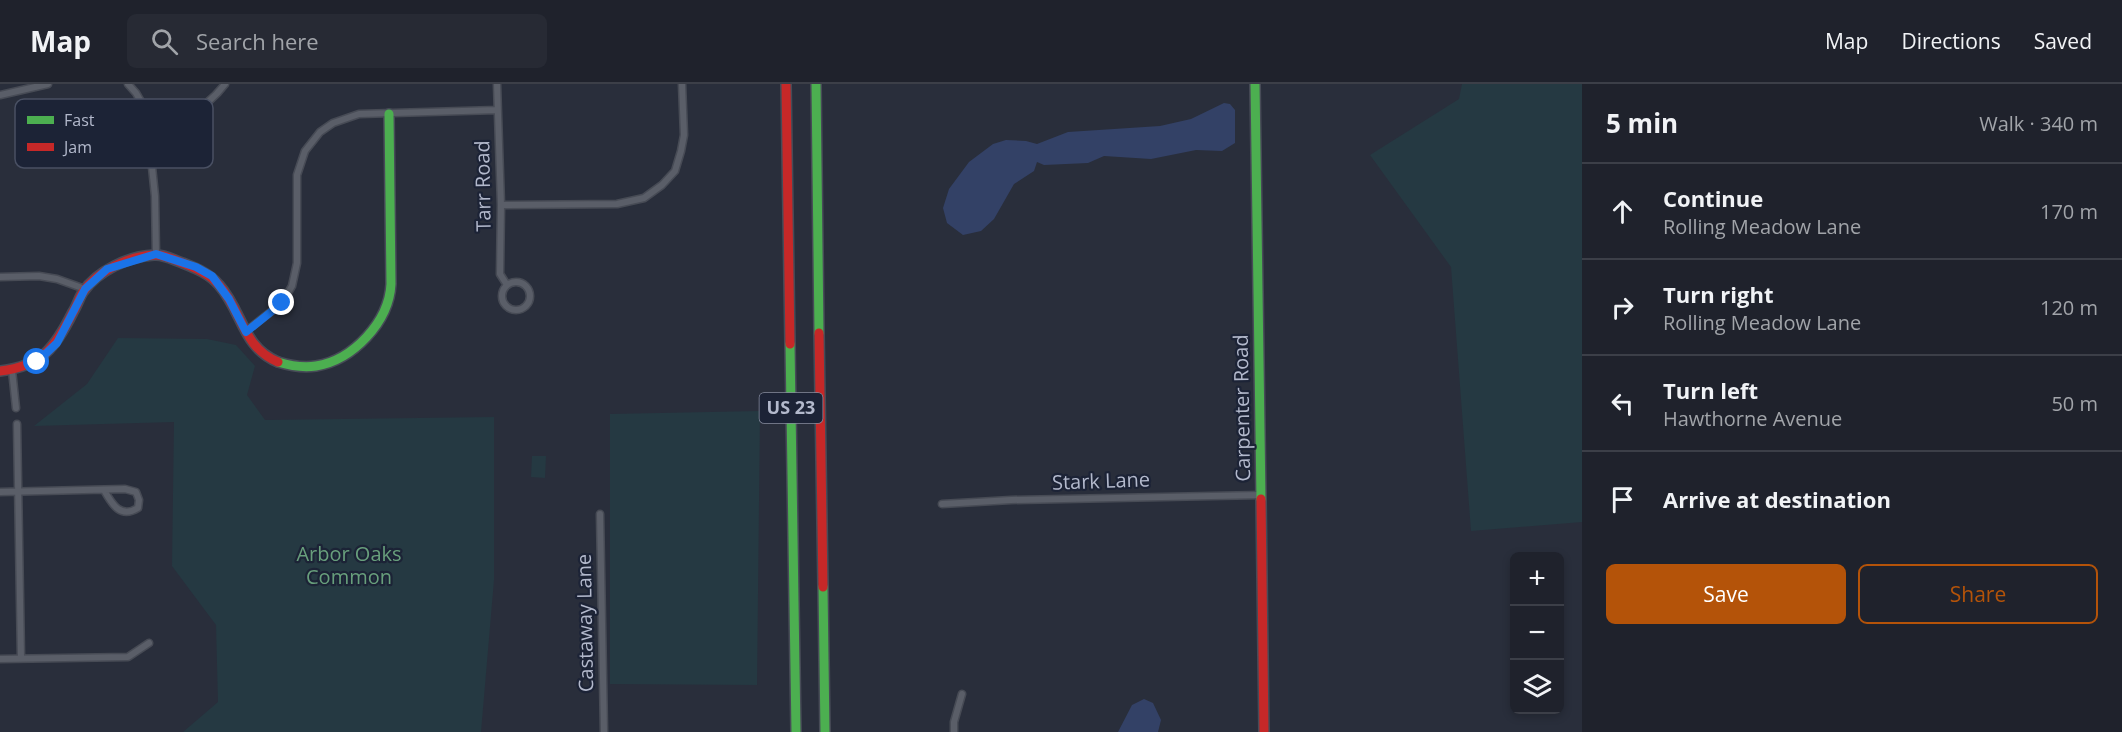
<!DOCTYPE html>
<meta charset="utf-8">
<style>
:root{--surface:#1f222c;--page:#272a34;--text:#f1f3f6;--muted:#a1a4a9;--line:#3c3f48;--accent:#b45309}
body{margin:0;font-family:"Open Sans",sans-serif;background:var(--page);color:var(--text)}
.controls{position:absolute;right:18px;bottom:18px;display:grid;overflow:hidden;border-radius:9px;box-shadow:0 3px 9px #0003}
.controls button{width:54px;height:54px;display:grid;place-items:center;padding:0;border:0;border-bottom:2px solid var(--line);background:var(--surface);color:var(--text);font:30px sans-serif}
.stop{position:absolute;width:18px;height:18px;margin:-14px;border:4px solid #1a73e8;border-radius:50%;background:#fff}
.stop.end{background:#1a73e8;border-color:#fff;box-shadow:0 2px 6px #0008}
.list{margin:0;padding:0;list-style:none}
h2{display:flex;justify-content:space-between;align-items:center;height:78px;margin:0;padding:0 24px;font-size:26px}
h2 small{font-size:20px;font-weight:400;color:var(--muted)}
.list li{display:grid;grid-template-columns:39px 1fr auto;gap:18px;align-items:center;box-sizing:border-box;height:96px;padding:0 24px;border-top:2px solid var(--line)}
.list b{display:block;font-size:22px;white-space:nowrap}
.list p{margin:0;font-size:20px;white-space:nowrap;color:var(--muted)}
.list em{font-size:20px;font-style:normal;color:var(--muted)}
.actions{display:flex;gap:12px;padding:18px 24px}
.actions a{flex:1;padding:14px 0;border:2px solid var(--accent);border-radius:9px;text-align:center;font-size:21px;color:var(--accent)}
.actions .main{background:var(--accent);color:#fff}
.icon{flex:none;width:33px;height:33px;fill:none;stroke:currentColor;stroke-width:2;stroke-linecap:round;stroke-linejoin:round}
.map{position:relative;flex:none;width:1582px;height:648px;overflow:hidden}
header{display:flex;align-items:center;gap:36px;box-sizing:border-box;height:84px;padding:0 30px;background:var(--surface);border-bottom:2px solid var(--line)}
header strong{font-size:28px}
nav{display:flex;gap:33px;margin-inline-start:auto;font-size:21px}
.search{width:420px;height:54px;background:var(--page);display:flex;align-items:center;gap:15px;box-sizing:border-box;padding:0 21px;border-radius:9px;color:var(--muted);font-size:22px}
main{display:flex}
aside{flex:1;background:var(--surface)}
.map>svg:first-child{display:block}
</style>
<header>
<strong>Map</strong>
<div class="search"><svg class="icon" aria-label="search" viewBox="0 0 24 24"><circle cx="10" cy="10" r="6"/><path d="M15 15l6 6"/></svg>Search here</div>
<nav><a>Map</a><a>Directions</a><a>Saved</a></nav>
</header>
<main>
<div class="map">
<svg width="1582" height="648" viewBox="0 0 1582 648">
<rect width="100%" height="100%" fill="#292e3b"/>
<!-- green -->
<path fill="#253942" d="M 1462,0 L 1582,0 L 1582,438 L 1471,447 L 1451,183 L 1370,71 L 1459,15 Z
M 118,254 L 207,255 L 236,261 L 255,282 L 247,311 L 265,336 L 494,333 L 494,496 L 481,648 L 183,648 L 218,618 L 216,541 L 172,482 L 174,338 L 34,342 L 87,300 Z
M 760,327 L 757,601 L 610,600 L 610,330 Z
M 532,372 L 546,372 L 545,394 L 531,393 Z"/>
<!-- water -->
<path fill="#334166" d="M 1224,19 L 1230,20 L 1235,26 L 1235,59 L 1222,67 L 1196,66 L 1151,75 L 1104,72 L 1088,79 L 1044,81 L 1037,78 L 1034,87 L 1014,100 L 994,135 L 981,147 L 963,151 L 947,139 L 943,124 L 949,105 L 969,78 L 993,60 L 1006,56 L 1026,57 L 1037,60 L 1068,48 L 1160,42 L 1191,35 Z
M 1144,615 L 1153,619 L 1161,636 L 1158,648 L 1118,648 L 1132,621 Z"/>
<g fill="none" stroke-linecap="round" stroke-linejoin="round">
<defs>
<path id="street" d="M 128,0 L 136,9 L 144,23 L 148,44 L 155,112 L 156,170
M 497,0 L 501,121 L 500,190 L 507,201
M 0,11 L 48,0
M 148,44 C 180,35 204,28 225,0
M 501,121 L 617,120 L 644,114 L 662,101 L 675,87 L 681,67 L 684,51 L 682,0
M 0,193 L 39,192 L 57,195 L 85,205
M502 212a14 14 0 1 1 28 0a14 14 0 1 1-28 0Z
M 245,248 L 282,219 L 292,202 L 297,179 L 297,91 L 305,67 L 320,48 L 333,39 L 359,30 L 497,26
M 12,286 L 16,324
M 17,340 L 21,574
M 0,408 L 125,405 L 136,408 L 139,416 L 138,424 C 120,435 112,420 104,406
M 942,420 L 1011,416 L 1261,411
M 600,430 L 604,648
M 0,575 L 128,573 L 149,559
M 954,648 L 954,638 L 962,610"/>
<path id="fast" d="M 816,0 L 819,249
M 1255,0 L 1261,415
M 790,260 L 796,648
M 278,278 C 291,282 303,284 316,282 C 353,276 389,238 391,200 L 389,30
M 823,503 L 825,648"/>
<path id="jam" d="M 786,0 L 790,260
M 819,249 L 823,503
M 0,287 C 42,282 55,264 73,228 C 77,222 79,214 83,208 C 97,187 129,172 154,171 C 163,170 172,175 180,178 C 195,184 209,189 219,201 C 243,228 242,263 278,278
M 1261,415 L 1264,648"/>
</defs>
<!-- street casing -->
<use href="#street" stroke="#474b55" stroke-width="9"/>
<!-- fast casing -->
<use href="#fast" stroke="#474b57" stroke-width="12"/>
<!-- jam casing -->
<use href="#jam" stroke="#474b57" stroke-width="12"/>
<!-- street -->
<use href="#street" stroke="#5a5e68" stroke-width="6"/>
<!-- fast -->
<use href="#fast" stroke="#4caf50" stroke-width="9"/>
<!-- jam -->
<use href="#jam" stroke="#c62828" stroke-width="9"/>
</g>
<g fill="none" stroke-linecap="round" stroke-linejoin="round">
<!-- route -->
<path stroke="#1a73e8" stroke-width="8" d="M 37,278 L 57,259 L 85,205 L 107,185 L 156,170 L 196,183 L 212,192 L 229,215 L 246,248 L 282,219"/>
</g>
<g text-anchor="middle" stroke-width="4.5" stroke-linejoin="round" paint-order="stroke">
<!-- shield labels -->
<rect fill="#1c2336" stroke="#868c9f" stroke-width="1.5" x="759.5" y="309" width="63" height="30" rx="4.5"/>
<g font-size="18" font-weight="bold" fill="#b3b9cc">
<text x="791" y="330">US 23</text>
</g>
<!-- street labels -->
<g font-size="20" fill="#b3b9cc" stroke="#1c2336">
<text transform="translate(483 102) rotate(-91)" y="7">Tarr Road</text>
<text transform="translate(1242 324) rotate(-91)" y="7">Carpenter Road</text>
<text transform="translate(1101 397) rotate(-2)" y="7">Stark Lane</text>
<text transform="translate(585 539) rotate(-91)" y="7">Castaway Lane</text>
</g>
<!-- park labels -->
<g font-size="20" fill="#689f7c" stroke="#1c2336">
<text x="349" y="477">Arbor Oaks<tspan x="349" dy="23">Common</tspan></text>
</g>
</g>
<!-- legend -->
<rect x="15" y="15" width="198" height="69" rx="9" fill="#1c2336" stroke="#495063" stroke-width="1.5"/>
<rect x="27" y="32" width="27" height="8" fill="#4caf50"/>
<rect x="27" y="59" width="27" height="8" fill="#c62828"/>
<g font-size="16" fill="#b3b9cc">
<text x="64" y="42">Fast</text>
<text x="64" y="69">Jam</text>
</g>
</svg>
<div class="controls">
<button>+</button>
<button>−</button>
<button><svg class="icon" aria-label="layers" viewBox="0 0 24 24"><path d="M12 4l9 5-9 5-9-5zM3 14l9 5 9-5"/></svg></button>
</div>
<div class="stop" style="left:37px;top:278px"></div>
<div class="stop end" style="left:282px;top:219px"></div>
</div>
<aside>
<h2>5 min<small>Walk · 340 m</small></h2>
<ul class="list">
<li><svg class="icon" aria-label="ahead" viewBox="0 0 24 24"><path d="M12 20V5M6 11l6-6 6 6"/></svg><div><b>Continue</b><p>Rolling Meadow Lane</p></div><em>170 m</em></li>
<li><svg class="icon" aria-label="right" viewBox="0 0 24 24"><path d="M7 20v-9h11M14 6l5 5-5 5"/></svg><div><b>Turn right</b><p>Rolling Meadow Lane</p></div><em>120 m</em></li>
<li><svg class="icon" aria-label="left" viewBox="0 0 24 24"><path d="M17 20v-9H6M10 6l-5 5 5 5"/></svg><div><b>Turn left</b><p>Hawthorne Avenue</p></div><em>50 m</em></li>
<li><svg class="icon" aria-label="arrive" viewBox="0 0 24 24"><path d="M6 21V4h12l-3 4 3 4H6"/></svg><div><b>Arrive at destination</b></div></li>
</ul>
<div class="actions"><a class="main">Save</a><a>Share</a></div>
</aside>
</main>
